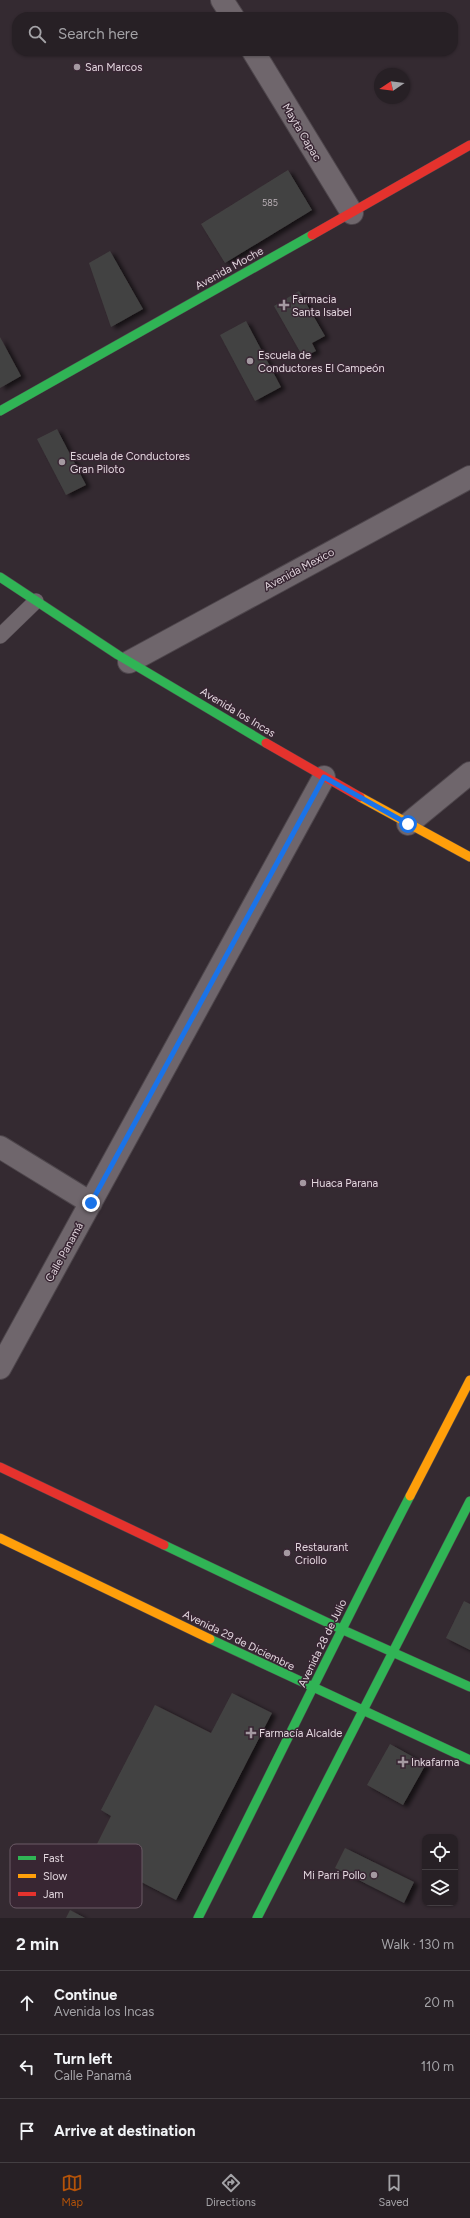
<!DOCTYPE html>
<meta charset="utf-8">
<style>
:root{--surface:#272025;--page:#2f282d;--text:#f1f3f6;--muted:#a4a3a7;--line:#433e42;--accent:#b45309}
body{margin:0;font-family:Figtree,sans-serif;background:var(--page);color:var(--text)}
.controls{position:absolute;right:12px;bottom:12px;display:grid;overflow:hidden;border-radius:8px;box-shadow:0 1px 3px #0004}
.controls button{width:36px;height:36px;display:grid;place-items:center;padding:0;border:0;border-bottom:1px solid var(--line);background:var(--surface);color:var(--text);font:20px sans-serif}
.compass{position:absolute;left:374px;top:68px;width:36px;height:36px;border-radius:50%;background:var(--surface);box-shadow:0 1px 3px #0004;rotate:257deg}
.stop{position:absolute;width:12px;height:12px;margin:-9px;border:3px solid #1a73e8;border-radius:50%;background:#fff}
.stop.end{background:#1a73e8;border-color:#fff;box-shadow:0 1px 4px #0008}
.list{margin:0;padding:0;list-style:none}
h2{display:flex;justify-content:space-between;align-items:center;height:52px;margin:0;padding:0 16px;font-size:17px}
h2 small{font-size:13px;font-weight:400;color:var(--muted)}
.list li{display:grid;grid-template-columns:26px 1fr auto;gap:12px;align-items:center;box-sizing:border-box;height:64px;padding:0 16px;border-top:1px solid var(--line)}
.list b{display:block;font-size:15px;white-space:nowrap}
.list p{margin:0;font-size:13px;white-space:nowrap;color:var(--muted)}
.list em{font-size:13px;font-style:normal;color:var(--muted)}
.icon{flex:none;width:22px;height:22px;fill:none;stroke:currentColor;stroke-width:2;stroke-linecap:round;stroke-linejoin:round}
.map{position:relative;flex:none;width:470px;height:1918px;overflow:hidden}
.search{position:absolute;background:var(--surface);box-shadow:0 1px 3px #0004;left:12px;right:12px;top:12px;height:44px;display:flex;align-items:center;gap:10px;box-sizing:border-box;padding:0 14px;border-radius:16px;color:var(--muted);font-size:15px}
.sheet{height:244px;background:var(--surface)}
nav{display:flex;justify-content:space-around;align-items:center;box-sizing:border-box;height:56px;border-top:1px solid var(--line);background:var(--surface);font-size:11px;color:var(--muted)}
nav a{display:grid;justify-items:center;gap:2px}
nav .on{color:var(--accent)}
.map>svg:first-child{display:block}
</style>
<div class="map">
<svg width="470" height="1918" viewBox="0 0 470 1918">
<defs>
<filter id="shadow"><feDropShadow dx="4.5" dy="2.5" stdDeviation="2" flood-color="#0009"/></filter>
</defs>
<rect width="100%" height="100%" fill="#342a31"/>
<!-- building -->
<path fill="#434242" filter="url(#shadow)" d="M 288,170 L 312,210 L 225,263 L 201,224 Z
M 110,251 L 143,309 L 111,327 L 89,263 Z
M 299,291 L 325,336 L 312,343 L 316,351 L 303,357 L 274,306 Z
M 246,321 L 281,387 L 255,401 L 220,335 Z
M 0,337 L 21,376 L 0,388 Z
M 57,429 L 86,485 L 66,495 L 37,439 Z
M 464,1601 L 470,1604 L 470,1650 L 446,1638 Z
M 232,1693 L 272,1713 L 176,1900 L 91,1856 L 111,1816 L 101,1810 L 155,1705 L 211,1733 Z
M 390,1744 L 426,1764 L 403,1805 L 367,1785 Z
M 345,1848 L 414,1882 L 404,1903 L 335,1868 Z
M 70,1910 L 85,1918 L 66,1918 Z"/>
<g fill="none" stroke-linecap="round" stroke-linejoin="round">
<defs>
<path id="lane" d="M 0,636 L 36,601"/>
<path id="street" d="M 222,0 L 233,17
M 253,51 L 352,213
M 129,662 L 470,477
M 408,824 L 470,773
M 0,1147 L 91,1203
M 0,1368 L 324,777"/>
<path id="fast" d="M 0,411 L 312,235
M 0,577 L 118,655 L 266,743
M 164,1545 L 341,1629 L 470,1687
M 210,1639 L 470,1760
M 198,1918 C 269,1778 337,1636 410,1496
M 257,1918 L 470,1501"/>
<path id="slow" d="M 360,797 L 470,857
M 410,1496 L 470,1380
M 0,1538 L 210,1639"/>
<path id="jam" d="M 312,235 L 470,145
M 266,743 L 360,797
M 0,1467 L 164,1545"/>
</defs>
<!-- lane casing -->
<use href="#lane" stroke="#4e464c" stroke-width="16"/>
<!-- street casing -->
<use href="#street" stroke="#4e464c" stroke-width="24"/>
<!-- fast casing -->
<use href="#fast" stroke="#4e464c" stroke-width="10"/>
<!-- slow casing -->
<use href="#slow" stroke="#4e464c" stroke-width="10"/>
<!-- jam casing -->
<use href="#jam" stroke="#4e464c" stroke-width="10"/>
<!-- lane -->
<use href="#lane" stroke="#6f666c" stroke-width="15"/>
<!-- street -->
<use href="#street" stroke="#6f666c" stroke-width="22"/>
<!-- fast -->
<use href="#fast" stroke="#30b455" stroke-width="9"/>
<!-- slow -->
<use href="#slow" stroke="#ff9f0a" stroke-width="9"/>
<!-- jam -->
<use href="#jam" stroke="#e5322d" stroke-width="9"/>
</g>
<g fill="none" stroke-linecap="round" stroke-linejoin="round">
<!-- route -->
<path stroke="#1a73e8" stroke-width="5" d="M 91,1203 L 324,777 L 408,824"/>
</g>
<!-- markers -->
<g fill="#a499a1" stroke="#382633" stroke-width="1.5">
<circle cx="77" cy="67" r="4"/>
<path d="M282 299h4v4h4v4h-4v4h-4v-4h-4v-4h4z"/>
<circle cx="250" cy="361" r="4"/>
<circle cx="62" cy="462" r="4"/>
<circle cx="303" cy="1183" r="4"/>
<circle cx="287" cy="1553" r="4"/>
<path d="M249 1727h4v4h4v4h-4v4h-4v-4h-4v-4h4z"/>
<path d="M401 1756h4v4h4v4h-4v4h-4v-4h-4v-4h4z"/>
<circle cx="374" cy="1875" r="4"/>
</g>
<g text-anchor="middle" stroke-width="3" stroke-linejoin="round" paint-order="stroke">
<!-- number labels -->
<g font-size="9" fill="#bab0b6">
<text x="270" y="206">585</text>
</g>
<!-- poi labels -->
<g font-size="11" fill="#e1d5dd" stroke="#382633" text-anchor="start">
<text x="85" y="71">San Marcos</text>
<text x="292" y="303">Farmacia<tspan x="292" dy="13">Santa Isabel</tspan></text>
<text x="258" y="359">Escuela de<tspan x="258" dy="13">Conductores El Campeón</tspan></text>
<text x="70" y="460">Escuela de Conductores<tspan x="70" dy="13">Gran Piloto</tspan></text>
<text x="311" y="1187">Huaca Parana</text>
<text x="295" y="1551">Restaurant<tspan x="295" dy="13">Criollo</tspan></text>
<text x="259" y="1737">Farmacía Alcalde</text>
<text x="411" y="1766">Inkafarma</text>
<text x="366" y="1879" text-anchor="end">Mi Parri Pollo</text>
</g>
<!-- street labels -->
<g font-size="11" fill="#e1d5dd" stroke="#382633">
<text transform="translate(302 132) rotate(59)" y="4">Mayta Capac</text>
<text transform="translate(229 268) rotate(-29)" y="4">Avenida Moche</text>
<text transform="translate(299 569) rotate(-28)" y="4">Avenida Mexico</text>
<text transform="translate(238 712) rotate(31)" y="4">Avenida los Incas</text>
<text transform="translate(64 1252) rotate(-61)" y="4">Calle Panamá</text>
<text transform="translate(239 1640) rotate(26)" y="4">Avenida 29 de Diciembre</text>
<text transform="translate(322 1643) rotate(-64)" y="4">Avenida 28 de Julio</text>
</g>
</g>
<!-- legend -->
<rect x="10" y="1844" width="132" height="64" rx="6" fill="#382633" stroke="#6b5b66" stroke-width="1"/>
<rect x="18" y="1856" width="18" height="4" fill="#30b455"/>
<rect x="18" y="1874" width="18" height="4" fill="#ff9f0a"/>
<rect x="18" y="1892" width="18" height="4" fill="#e5322d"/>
<g font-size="11" fill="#e1d5dd">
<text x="43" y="1862">Fast</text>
<text x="43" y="1880">Slow</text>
<text x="43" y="1898">Jam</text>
</g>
</svg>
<div class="controls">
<button><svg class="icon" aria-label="locate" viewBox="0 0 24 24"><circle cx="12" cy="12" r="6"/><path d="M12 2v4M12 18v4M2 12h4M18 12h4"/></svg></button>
<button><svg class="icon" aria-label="layers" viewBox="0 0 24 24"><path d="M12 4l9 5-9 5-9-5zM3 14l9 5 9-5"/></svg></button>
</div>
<svg class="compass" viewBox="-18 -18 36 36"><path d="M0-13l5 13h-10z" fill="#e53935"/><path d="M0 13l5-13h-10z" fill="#a4a3a7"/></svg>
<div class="stop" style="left:408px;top:824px"></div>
<div class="stop end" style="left:91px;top:1203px"></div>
<div class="search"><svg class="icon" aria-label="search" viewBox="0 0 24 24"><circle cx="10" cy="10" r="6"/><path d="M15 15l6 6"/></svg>Search here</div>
</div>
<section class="sheet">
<h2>2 min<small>Walk · 130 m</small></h2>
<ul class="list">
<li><svg class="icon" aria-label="ahead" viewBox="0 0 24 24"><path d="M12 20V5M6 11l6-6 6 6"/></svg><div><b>Continue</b><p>Avenida los Incas</p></div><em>20 m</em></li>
<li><svg class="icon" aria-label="left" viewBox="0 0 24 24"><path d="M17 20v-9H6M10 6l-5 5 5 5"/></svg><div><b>Turn left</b><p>Calle Panamá</p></div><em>110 m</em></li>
<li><svg class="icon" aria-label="arrive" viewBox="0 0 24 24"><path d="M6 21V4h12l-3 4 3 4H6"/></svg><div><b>Arrive at destination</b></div></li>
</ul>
</section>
<nav>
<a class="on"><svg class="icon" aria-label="map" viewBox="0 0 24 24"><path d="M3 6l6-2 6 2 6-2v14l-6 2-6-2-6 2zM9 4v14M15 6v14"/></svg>Map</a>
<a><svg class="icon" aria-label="directions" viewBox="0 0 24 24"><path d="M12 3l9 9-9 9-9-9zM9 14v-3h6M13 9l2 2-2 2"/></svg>Directions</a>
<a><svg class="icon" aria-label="saved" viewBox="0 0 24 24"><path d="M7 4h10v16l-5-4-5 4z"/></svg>Saved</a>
</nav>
